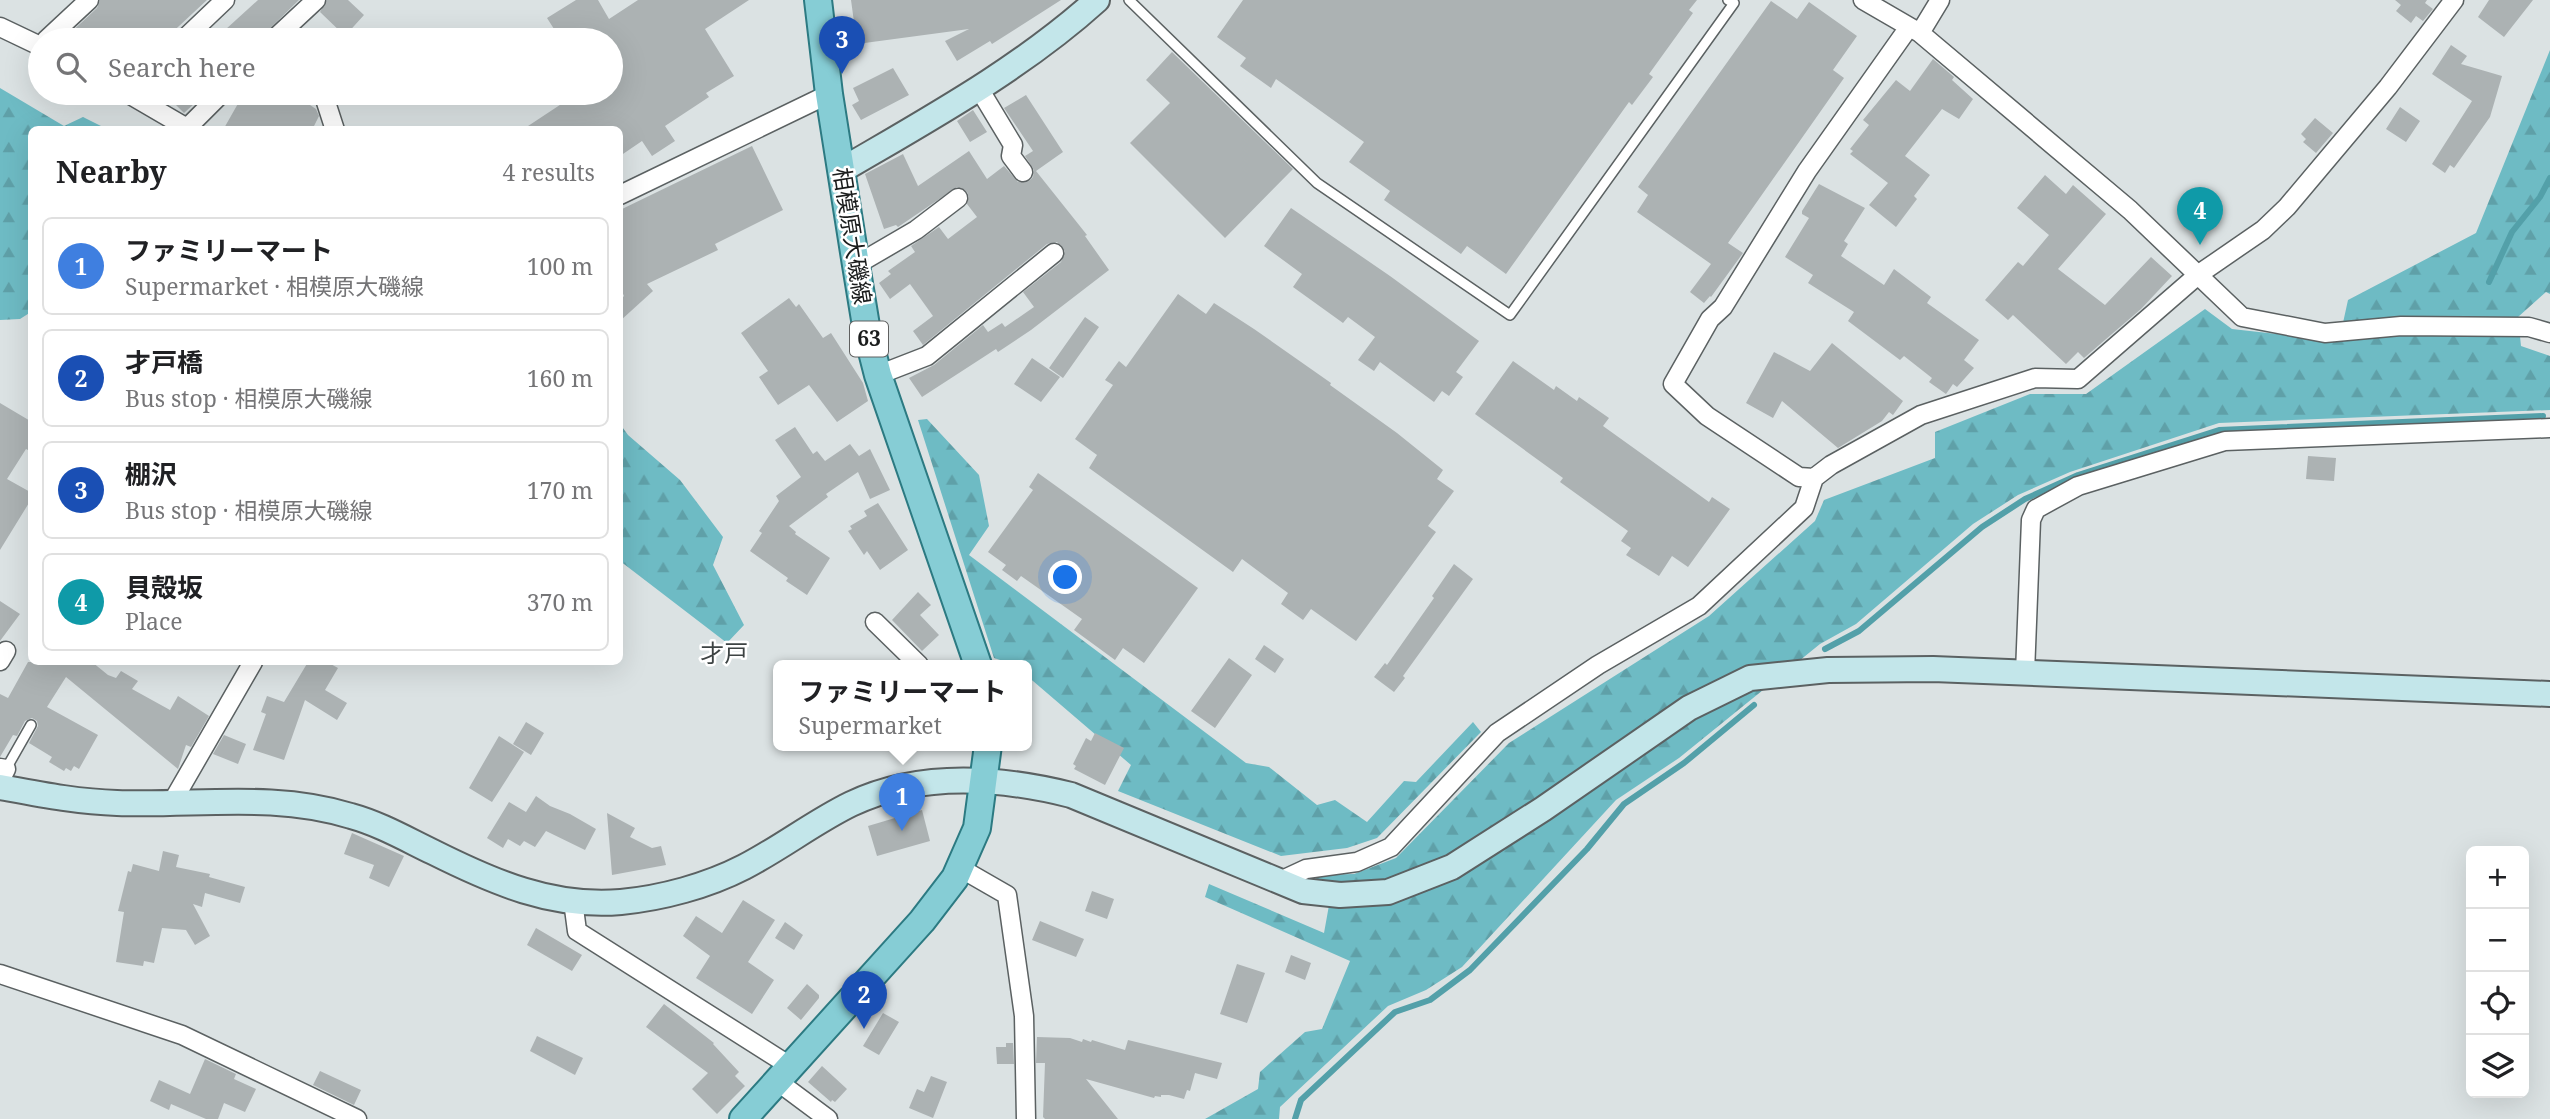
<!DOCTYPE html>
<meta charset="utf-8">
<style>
:root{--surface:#fff;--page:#f6f6f6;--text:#202124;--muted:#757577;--line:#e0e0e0;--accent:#0f766e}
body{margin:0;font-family:"Noto Serif","Noto Sans JP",serif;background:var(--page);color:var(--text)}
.controls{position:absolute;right:21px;bottom:21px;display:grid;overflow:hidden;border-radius:10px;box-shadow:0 7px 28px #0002}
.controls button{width:63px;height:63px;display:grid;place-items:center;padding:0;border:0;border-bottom:2px solid var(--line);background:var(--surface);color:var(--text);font:35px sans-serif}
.you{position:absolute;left:1066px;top:578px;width:24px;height:24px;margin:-18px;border:5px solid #fff;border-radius:50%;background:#1a73e8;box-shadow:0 0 0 10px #1a73e833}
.badge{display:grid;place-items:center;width:46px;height:46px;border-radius:50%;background:var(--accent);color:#fff;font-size:23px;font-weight:700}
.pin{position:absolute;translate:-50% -58px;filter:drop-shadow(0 2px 4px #0008)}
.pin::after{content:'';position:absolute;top:37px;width:24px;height:21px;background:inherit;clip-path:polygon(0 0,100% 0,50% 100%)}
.popup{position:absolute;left:773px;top:660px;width:259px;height:91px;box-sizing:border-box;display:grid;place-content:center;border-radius:10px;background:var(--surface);filter:drop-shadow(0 2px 5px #0005);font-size:23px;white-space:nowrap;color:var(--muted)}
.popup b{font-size:26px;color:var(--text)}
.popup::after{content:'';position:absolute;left:50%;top:100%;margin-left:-14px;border:14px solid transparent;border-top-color:var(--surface)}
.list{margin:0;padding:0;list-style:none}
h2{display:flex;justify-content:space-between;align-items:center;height:91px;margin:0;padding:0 28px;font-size:30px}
h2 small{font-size:23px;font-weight:400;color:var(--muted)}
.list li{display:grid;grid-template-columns:46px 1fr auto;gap:21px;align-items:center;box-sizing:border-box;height:98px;margin:0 14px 14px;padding:0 14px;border:2px solid var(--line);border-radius:10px}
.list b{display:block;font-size:26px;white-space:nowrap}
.list p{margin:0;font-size:23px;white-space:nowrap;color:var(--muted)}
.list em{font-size:23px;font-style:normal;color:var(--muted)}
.icon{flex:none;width:38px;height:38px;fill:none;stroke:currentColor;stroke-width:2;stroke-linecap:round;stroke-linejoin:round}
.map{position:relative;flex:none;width:2550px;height:1119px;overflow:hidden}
.search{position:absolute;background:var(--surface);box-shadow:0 7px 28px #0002;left:28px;top:28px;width:595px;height:77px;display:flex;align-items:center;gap:18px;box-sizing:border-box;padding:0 24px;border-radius:38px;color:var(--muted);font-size:26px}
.panel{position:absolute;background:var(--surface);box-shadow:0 7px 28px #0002;left:28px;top:126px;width:595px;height:539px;border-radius:10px}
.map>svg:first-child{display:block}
</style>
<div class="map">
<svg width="2550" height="1119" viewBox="0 0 2550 1119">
<defs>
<pattern id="forest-firs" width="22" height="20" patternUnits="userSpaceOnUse" patternTransform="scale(1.75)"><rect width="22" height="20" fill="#6ebbc4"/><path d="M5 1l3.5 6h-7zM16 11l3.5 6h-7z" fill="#5fa0a8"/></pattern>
</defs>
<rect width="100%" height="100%" fill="#dbe2e3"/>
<!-- forest -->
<path fill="url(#forest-firs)" d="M 2550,50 L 2550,294 L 2546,292 L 2518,317 L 2521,346 L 2550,356 L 2550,410 L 2219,423 L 2070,472 L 2018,495 L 1973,524 L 1856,624 L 1820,644 L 1679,758 L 1616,800 L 1462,967 L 1426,990 L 1388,1006 L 1280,1107 L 1279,1119 L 1205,1119 L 1258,1089 L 1260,1072 L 1305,1032 L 1322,1029 L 1350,961 L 1205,897 L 1209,884 L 1324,933 L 1333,883 L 1317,882 L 1315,875 L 1354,874 L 1396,858 L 1509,743 L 1709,616 L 1815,521 L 1824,500 L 1935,458 L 1935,432 L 2030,394 L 2086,394 L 2205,309 L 2232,329 L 2339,341 L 2348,300 L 2476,233 Z
M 0,88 L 64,126 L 83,117 L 107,129 L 32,130 L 31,312 L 20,319 L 0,320 Z
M 927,419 L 979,475 L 989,526 L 969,555 L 1246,763 L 1269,767 L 1317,805 L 1335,800 L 1367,822 L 1404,781 L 1416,782 L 1473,722 L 1481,732 L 1377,838 L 1347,848 L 1281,856 L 1118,791 L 1131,765 L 1026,675 L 1026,665 L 1015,665 L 994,658 L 918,420 Z
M 620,424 L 628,435 L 680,480 L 723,537 L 713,565 L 744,625 L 727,643 L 620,561 Z"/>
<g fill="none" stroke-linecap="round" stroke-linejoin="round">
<!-- stream -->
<path stroke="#53a0a9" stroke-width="6" d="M 2489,282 L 2512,232 L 2540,197 L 2550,178
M 1825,649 L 1859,631 L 1982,527 L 2025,499 L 2078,475 L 2219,430 L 2543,416
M 1295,1119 L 1301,1100 L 1395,1012 L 1430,1000 L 1470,970 L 1587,849 L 1624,804 L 1684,763 L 1754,705"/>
</g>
<!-- building -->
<path fill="#acb2b3" d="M 100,0 L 207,0 L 164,40 L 69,40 L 66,37 L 97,8 Z
M 258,0 L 299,0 L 258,40 L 214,40 Z
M 327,0 L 348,0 L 364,15 L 345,36 L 320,12 Z
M 576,0 L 598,0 L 609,19 L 638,0 L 749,0 L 705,29 L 734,76 L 706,93 L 709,97 L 665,126 L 675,141 L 652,156 L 642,141 L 620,156 L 620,130 L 522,130 L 578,93 L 611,93 L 611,40 L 561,40 L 547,18 Z
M 851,0 L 1061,0 L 992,44 L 990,41 L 957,61 L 945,41 L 969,29 L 857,44 Z
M 1243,0 L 1697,0 L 1689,10 L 1693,13 L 1649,74 L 1653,77 L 1632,105 L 1629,102 L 1506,274 L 1467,246 L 1461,254 L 1384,200 L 1390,191 L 1349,162 L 1364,142 L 1276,79 L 1271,88 L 1240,66 L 1246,58 L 1217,37 Z
M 2395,0 L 2427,0 L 2425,3 L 2433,9 L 2423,21 L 2416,16 L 2411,23 L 2396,11 L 2401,5 Z
M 2489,0 L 2533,0 L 2504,37 L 2478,17 Z
M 1771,1 L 1797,19 L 1809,2 L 1857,36 L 1833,70 L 1844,78 L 1728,243 L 1743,253 L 1711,297 L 1710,296 L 1704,303 L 1690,292 L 1711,264 L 1637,212 L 1648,195 L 1638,187 Z
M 2451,45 L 2467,56 L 2461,64 L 2502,76 L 2490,117 L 2454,168 L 2450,165 L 2445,173 L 2432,164 L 2472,101 L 2432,74 Z
M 1172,52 L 1293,169 L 1225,238 L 1130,143 L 1170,103 L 1146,80 Z
M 1933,59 L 1954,77 L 1952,80 L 1973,99 L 1959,119 L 1942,109 L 1905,156 L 1930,175 L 1914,196 L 1917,199 L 1896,227 L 1869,205 L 1888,183 L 1850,154 L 1853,151 L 1850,149 L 1869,125 L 1863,120 L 1896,80 L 1910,91 Z
M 893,68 L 909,95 L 861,120 L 852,105 L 859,101 L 853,88 Z
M 164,93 L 206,93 L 184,113 Z
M 244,93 L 292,93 L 316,109 L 319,116 L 312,130 L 223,130 Z
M 1026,95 L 1063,152 L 1036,171 L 1087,235 L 1085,236 L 1109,270 L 1031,330 L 998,352 L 996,349 L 922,397 L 909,378 L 934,365 L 983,325 L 988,332 L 1002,323 L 1005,327 L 1034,307 L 1023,292 L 1061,262 L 1065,251 L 1057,242 L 1047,244 L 923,345 L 913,331 L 933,316 L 910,284 L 890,299 L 879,283 L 891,274 L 888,271 L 915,252 L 911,246 L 939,227 L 948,239 L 977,217 L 967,204 L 969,197 L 967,192 L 957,187 L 898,227 L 896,225 L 884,229 L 865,174 L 903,154 L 918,186 L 969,151 L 987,179 L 1004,166 L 1018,182 L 1029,181 L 1033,177 L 1034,170 L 1025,156 L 1033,151 L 1004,108 Z
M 2400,107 L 2420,121 L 2406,142 L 2386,129 Z
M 973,110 L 987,132 L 970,142 L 957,121 Z
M 2315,118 L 2333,133 L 2316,153 L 2303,142 L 2306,139 L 2301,134 Z
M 752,146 L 783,210 L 715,244 L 718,250 L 647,284 L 653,291 L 620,321 L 620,300 L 624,296 L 620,287 L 620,210 Z
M 2045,175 L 2066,194 L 2073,185 L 2106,214 L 2058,269 L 2105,305 L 2151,257 L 2172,276 L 2141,309 L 2084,358 L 2078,352 L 2066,364 L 2013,315 L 2008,320 L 1985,300 L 2018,262 L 2023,266 L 2049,235 L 2017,208 Z
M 1819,184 L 1865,208 L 1844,241 L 1848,244 L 1841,256 L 1884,285 L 1894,269 L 1931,297 L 1927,303 L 1979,340 L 1964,360 L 1974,368 L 1957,387 L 1953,384 L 1946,394 L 1929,382 L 1932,378 L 1904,356 L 1900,360 L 1848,321 L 1854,312 L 1808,283 L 1813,275 L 1785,257 L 1809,218 L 1802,214 L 1802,211 Z
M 1291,208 L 1390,276 L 1479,341 L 1456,372 L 1463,377 L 1449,396 L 1442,391 L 1434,402 L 1380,362 L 1374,371 L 1358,360 L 1375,337 L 1348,317 L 1343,323 L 1293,287 L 1302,274 L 1264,246 Z
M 1178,294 L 1206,314 L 1214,303 L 1254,329 L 1331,383 L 1330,385 L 1397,433 L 1443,470 L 1437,479 L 1454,491 L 1428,526 L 1436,532 L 1356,641 L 1311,609 L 1303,620 L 1281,604 L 1288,593 L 1242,559 L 1233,572 L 1089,468 L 1097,455 L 1075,439 L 1113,385 L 1105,380 L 1119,361 L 1126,367 Z
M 789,298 L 796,307 L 799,304 L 823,338 L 831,333 L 863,383 L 868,401 L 837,422 L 809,385 L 778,405 L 759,377 L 768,371 L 741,333 Z
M 1085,317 L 1099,327 L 1063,378 L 1049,368 Z
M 1832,343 L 1903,401 L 1893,415 L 1889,412 L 1882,421 L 1838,448 L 1782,401 L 1773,418 L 1746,403 L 1774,352 L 1810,371 Z
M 1032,358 L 1060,377 L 1041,402 L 1014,384 Z
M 1513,361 L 1554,390 L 1556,386 L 1577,401 L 1579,397 L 1609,418 L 1603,426 L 1709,502 L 1712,497 L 1730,509 L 1688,567 L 1672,556 L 1659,576 L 1626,555 L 1631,548 L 1621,541 L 1628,531 L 1560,482 L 1563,478 L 1475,414 Z
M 0,403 L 32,422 L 32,452 L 26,449 L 7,479 L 32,493 L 32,498 L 0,550 Z
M 795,427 L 813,454 L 817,451 L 825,461 L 850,444 L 859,456 L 870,449 L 890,490 L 870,499 L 858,472 L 826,494 L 828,497 L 789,526 L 796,532 L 795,534 L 830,558 L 807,595 L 786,581 L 788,578 L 750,551 L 762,533 L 759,531 L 779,501 L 776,496 L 801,477 L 775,440 Z
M 2308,456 L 2336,458 L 2334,481 L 2306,479 Z
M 1038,473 L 1198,588 L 1144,663 L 1123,648 L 1115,660 L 1074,630 L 1082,619 L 1021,576 L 1017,581 L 1002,570 L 1006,565 L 988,552 L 1033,490 L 1029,487 Z
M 878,503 L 908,550 L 880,570 L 867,551 L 864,555 L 848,531 L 852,529 L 850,526 L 867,516 L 864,511 Z
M 1454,564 L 1473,579 L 1403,676 L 1405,678 L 1394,692 L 1374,677 L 1385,663 L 1387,665 L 1434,598 L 1432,596 Z
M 918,592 L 931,605 L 920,615 L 939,635 L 922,651 L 892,620 Z
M 0,601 L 20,614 L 0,641 Z
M 1264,645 L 1284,659 L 1275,673 L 1255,659 Z
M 1229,658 L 1252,675 L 1215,728 L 1191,711 Z
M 28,662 L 92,662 L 108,675 L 116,678 L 121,671 L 138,681 L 132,689 L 170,710 L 178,696 L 209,716 L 191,747 L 186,745 L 178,769 L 66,677 L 47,707 L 98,735 L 79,769 L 74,766 L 71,771 L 66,768 L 64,771 L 49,762 L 52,757 L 29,743 L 38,726 L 37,721 L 32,718 L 25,721 L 17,736 L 13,735 L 0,757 L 0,694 L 8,698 Z
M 308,662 L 327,662 L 338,668 L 325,690 L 347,703 L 337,720 L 305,700 L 284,760 L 253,750 L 266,714 L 261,712 L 267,696 L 284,702 Z
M 526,722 L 544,733 L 531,755 L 513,744 Z
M 1095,733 L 1124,748 L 1105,785 L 1074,769 L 1076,766 L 1073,764 L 1086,738 L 1091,741 Z
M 224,735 L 246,744 L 238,764 L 213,754 Z
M 499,736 L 524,752 L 492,802 L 469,788 Z
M 536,796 L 550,806 L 570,814 L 596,829 L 585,850 L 546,831 L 535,847 L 524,841 L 520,846 L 508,839 L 503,848 L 487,838 L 509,802 L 526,812 Z
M 922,810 L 930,841 L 877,856 L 868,826 Z
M 607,813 L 635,828 L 630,837 L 652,848 L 661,846 L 666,865 L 612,875 Z
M 352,833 L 404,856 L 389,887 L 369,878 L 374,865 L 344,854 Z
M 163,851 L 179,855 L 176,867 L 210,874 L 209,877 L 245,887 L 240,903 L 205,893 L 202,907 L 193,904 L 210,936 L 195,945 L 186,930 L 162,928 L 154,963 L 144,961 L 143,966 L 116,962 L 124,912 L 118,911 L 128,871 L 131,872 L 133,864 L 159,871 Z
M 1092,891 L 1114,899 L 1107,919 L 1085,911 Z
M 743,900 L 775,920 L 748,962 L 774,980 L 752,1014 L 696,978 L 710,956 L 683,936 L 696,916 L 722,933 Z
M 1040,921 L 1084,939 L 1076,957 L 1032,940 Z
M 785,922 L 803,935 L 794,950 L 775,938 Z
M 536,928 L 582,955 L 572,971 L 527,945 Z
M 1291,955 L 1311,963 L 1305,980 L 1285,972 Z
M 1237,964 L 1265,973 L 1247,1023 L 1220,1014 Z
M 807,984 L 819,995 L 819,998 L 801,1020 L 787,1008 Z
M 664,1004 L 714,1043 L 713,1044 L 739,1072 L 735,1076 L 745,1086 L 717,1114 L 692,1089 L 708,1073 L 646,1027 Z
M 883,1013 L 899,1022 L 879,1055 L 863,1046 Z
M 537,1036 L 583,1058 L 575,1075 L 530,1051 Z
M 1037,1037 L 1070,1038 L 1082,1042 L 1083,1039 L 1091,1042 L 1092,1040 L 1125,1050 L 1128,1040 L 1222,1063 L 1217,1079 L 1195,1073 L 1190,1091 L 1187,1090 L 1184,1099 L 1169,1095 L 1161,1095 L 1161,1097 L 1155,1096 L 1154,1098 L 1086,1079 L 1118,1119 L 1045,1119 L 1043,1117 L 1045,1063 L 1036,1063 Z
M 1006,1043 L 1013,1043 L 1014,1064 L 997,1064 L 996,1047 L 1006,1047 Z
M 205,1059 L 236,1074 L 234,1079 L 256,1089 L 245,1112 L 224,1103 L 218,1119 L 206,1119 L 171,1104 L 169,1110 L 150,1101 L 159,1080 L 190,1094 Z
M 822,1066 L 847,1089 L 835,1102 L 832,1100 L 831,1102 L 808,1082 Z
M 320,1071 L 361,1090 L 354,1105 L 313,1085 Z
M 931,1076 L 947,1082 L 933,1118 L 909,1108 L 917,1089 L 924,1092 Z"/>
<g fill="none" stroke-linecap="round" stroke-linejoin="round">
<defs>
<path id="lane" d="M 1129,0 L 1317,183 L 1510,315 L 1734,3 L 1728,0
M 6,769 L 31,725"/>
<path id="street" d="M 1863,0 L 1920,33 L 2130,210 L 2242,317 L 2325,333 L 2401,326 L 2529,327 L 2550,333
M 0,27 L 40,46
M 1909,27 L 1807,171 L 1723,307 L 1710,319 L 1673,384 L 1707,416 L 1799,477 L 1814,478 L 1831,465 L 1921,415 L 2035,378 L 2078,379 L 2199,274 L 2263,230 L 2287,207 L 2388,87 L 2454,0
M 1920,33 L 1940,0
M 46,40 L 89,0
M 183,40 L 225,0
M 273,40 L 316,0
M 978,87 L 1013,145 L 1011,156 L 1023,172
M 127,93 L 187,128 L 222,93
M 323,93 L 335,130
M 620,195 L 829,94
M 856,265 L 916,230 L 958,198
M 878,375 L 927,356 L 1054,253
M 875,622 L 919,665
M 0,661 L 6,651
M 2025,673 L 2031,520 L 2036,509 L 2078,486 L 2225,441 L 2550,428
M 0,768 L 6,769 L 0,781
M 171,804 L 253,662
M 960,868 L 1007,895 L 1024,1016 L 1026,1119
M 1278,882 L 1306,869 L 1357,862 L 1391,847 L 1497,733 L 1598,665 L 1699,606 L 1804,508 L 1814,478
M 573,901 L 577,931 L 790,1066
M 0,974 L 182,1035 L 357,1119
M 777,1081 L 828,1119"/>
<path id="secondary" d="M 842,170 C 929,119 1022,68 1097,0
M 0,787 C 38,794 78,802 117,803 C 196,806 274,792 351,816 C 380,824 406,839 433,852 C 493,882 552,908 621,902 C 662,898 707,886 744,867 C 781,848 814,822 851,804 C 920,771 999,777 1071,795 L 1303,891 L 1340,895 L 1388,892 L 1452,867 L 1543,809 L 1689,708 L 1750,678 L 1828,670 L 1933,669 L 2550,694"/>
<path id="primary" d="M 818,0 L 829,94 L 856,265 L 867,332 L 878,375 L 978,665
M 743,1119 L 922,921 L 955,878 L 977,828 L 988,745"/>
</defs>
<!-- lane casing -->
<use href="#lane" stroke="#5b6162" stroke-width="12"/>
<!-- street casing -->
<use href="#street" stroke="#5b6162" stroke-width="21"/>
<!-- secondary casing -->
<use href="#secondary" stroke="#5b6162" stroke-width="28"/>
<!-- primary casing -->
<use href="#primary" stroke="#2c7a82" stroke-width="30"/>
<!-- lane -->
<use href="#lane" stroke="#fff" stroke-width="9"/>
<!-- street -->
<use href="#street" stroke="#fff" stroke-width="18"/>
<!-- secondary -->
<use href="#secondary" stroke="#c3e6ea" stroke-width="24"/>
<!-- primary -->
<use href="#primary" stroke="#86cdd5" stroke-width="26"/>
</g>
<g text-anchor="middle" stroke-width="5" stroke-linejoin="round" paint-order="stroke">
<!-- shield labels -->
<rect fill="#fff" stroke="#5f6060" stroke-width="2" x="850" y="321.5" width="38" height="35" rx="5"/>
<g font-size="21" font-weight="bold" fill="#1a1c1c">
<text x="869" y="346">63</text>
</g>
<!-- street labels -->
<g font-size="23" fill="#1a1c1c" stroke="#fff">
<text transform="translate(852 236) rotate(81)" y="8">相模原大磯線</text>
</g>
<!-- neighbourhood labels -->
<g font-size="24" fill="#3d4343" stroke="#fff">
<text x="724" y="662">才戸</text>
</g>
</g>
</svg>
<div class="controls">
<button>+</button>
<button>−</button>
<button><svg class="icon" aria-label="locate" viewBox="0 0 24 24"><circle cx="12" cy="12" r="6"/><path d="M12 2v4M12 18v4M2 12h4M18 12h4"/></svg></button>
<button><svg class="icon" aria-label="layers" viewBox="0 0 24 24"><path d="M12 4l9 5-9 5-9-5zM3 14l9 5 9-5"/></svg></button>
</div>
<div class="you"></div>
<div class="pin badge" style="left:902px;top:831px;background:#3f7fe0">1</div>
<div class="popup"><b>ファミリーマート</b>Supermarket</div>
<div class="pin badge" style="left:864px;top:1029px;background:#1a4fb4">2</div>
<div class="pin badge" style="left:842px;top:74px;background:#1a4fb4">3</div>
<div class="pin badge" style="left:2200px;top:245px;background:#0f9aa8">4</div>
<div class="search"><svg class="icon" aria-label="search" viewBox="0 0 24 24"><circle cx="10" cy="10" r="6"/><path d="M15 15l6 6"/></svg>Search here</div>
<section class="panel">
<h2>Nearby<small>4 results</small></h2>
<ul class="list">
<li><span class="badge" style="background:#3f7fe0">1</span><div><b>ファミリーマート</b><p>Supermarket · 相模原大磯線</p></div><em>100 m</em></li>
<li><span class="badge" style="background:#1a4fb4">2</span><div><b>才戸橋</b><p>Bus stop · 相模原大磯線</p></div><em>160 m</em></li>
<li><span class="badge" style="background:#1a4fb4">3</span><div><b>棚沢</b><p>Bus stop · 相模原大磯線</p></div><em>170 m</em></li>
<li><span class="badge" style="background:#0f9aa8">4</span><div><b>貝殻坂</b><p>Place</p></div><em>370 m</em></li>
</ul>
</section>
</div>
